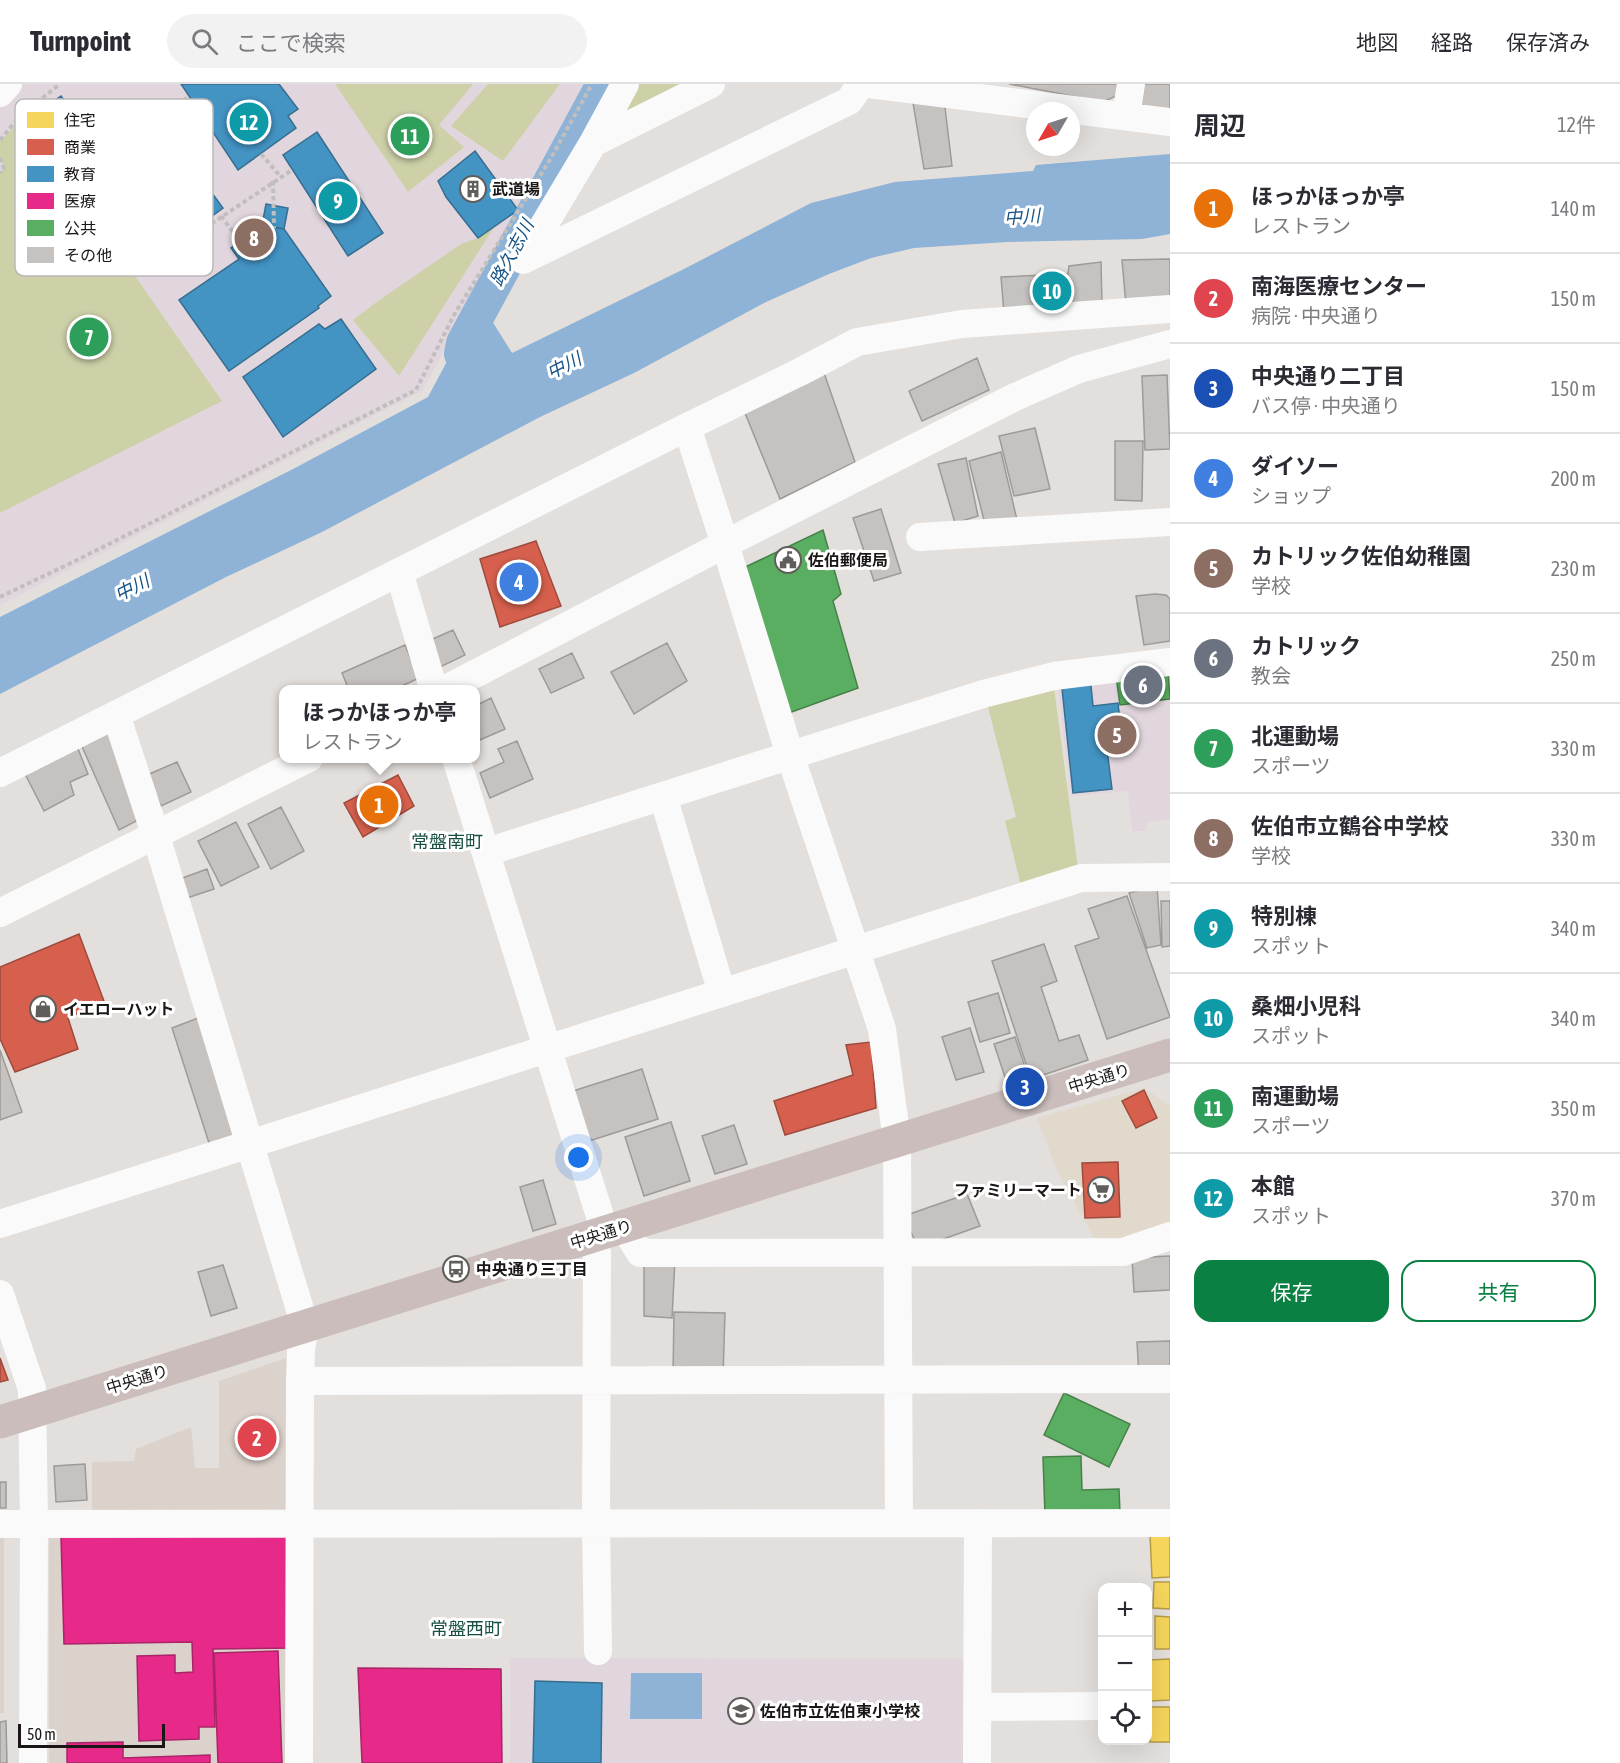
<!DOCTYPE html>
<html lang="ja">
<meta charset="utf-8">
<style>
:root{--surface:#fff;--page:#f2f2f3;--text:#2b2b33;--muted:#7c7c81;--line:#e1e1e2;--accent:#0b8043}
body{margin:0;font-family:"Asap Condensed","Noto Sans JP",sans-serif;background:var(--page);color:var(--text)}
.controls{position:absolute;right:18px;bottom:18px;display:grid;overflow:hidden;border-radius:12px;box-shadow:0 6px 24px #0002}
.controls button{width:54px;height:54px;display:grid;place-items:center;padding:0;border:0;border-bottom:2px solid var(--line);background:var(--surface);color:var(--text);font:30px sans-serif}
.compass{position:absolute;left:1026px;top:18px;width:54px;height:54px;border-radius:50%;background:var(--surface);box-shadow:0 6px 24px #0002;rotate:231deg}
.scale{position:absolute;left:18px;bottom:15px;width:147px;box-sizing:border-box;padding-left:6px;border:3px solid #1a1716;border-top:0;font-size:16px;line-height:21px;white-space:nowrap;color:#1a1716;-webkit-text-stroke:4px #fff;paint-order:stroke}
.you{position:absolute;left:579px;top:1074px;width:21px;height:21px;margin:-15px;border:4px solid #fff;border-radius:50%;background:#1a73e8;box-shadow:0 0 0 9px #1a73e833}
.badge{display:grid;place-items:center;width:39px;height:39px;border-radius:50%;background:var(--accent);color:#fff;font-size:20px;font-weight:700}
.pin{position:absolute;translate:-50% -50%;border:3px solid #fff;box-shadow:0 2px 6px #0006}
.popup{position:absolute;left:279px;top:601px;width:201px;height:78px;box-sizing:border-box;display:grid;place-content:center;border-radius:12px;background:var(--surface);filter:drop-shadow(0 2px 4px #0005);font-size:20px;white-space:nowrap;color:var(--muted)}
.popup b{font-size:22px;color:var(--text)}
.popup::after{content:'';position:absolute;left:50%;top:100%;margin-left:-12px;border:12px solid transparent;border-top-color:var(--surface)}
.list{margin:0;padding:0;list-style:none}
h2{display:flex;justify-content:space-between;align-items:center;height:78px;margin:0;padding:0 24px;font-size:26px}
h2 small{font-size:20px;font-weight:400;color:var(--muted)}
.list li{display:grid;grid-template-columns:39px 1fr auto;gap:18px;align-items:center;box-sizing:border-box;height:90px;padding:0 24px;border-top:2px solid var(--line)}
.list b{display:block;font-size:22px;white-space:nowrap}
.list p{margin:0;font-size:20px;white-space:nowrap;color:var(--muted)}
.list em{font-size:20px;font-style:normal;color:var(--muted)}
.actions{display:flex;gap:12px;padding:18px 24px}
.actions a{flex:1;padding:14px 0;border:2px solid var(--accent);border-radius:18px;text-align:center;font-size:21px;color:var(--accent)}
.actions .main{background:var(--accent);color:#fff}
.icon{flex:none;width:33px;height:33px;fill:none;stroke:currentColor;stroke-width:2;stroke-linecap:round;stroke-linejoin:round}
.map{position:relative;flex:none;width:1170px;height:1679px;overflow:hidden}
header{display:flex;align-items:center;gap:36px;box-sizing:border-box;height:84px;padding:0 30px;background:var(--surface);border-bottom:2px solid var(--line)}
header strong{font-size:28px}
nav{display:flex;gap:33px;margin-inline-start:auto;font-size:21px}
.search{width:420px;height:54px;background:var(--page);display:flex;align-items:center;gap:15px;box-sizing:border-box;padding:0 21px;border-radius:33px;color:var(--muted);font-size:22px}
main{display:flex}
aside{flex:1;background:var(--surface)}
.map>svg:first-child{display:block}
</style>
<header>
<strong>Turnpoint</strong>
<div class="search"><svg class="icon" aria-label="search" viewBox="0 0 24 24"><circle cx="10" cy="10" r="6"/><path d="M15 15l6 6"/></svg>ここで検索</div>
<nav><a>地図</a><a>経路</a><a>保存済み</a></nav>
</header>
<main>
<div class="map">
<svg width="1170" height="1679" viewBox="0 0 1170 1679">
<rect width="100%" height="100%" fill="#e3dfdc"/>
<!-- commercial -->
<path fill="#e2d9cd" d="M 1144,1004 L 1170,1022 L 1170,1147 L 1098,1161 L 1058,1089 L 1037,1034 Z"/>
<!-- built -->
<path fill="#dcd2cc" d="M 292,1272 L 296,1429 L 92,1426 L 92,1378 L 134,1377 L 136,1365 L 191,1343 L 195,1384 L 219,1384 L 219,1297 Z
M 294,1445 L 291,1679 L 49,1679 L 49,1448 Z
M 0,1449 L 4,1449 L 4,1629 L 0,1629 Z"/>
<!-- education -->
<path fill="#e2d6de" d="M 0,0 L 595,0 L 422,307 L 0,521 Z
M 1170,584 L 1170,735 L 1147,738 L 1145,747 L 1132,747 L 1128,707 L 1071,712 L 1057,595 Z
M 510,1574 L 972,1575 L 971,1679 L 510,1679 Z"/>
<!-- green -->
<path fill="#ced0a8" d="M 335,0 L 473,0 L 439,41 L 464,63 L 408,108 Z
M 488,0 L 560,0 L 503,77 L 451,42 Z
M 634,0 L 696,0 L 620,42 Z
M 15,42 L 133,189 L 222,317 L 0,429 L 0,90 L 4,84 L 0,74 L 0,57 Z
M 153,47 L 193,108 L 177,119 L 192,142 L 170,146 L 119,71 Z
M 495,142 L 399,292 L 353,236 L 378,217 L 461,160 L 478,154 Z
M 1053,596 L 1078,784 L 1021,802 L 1005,737 L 1016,733 L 986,615 Z"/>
<!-- water -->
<path fill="#8eb3d7" d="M 1170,70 L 1170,150 L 1142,155 L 1007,158 L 914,164 L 871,174 L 829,190 L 766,218 L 634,289 L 540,333 L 322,448 L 226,493 L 0,610 L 0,533 L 295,384 L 428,313 L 475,225 L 487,229 L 512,269 L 684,185 L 811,119 L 895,98 L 1033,87 L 1036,81 Z
M 631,1589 L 702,1589 L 702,1635 L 630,1635 Z"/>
<!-- homes -->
<path fill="#f6d55c" stroke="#b49c47" stroke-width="1.5" d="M 1170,1450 L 1170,1493 L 1152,1494 L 1150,1451 Z
M 1154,1498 L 1170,1498 L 1170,1525 L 1153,1524 Z
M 1155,1532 L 1170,1533 L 1170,1565 L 1155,1565 Z
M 1170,1575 L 1170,1616 L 1150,1617 L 1149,1576 Z
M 1150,1623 L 1170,1623 L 1170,1658 L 1150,1658 Z"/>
<!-- shops -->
<path fill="#d6604d" stroke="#9e4a3c" stroke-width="1.5" d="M 536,457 L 561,522 L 500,543 L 480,475 Z
M 398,691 L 414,722 L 363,753 L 344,719 Z
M 79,850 L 104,917 L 68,934 L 78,965 L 15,988 L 0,955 L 0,883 Z
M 871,958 L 876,1024 L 785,1051 L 774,1017 L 853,991 L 846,961 Z
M 1144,1006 L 1157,1034 L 1136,1044 L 1122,1017 Z
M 1118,1078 L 1120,1133 L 1085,1134 L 1082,1079 Z
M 0,1274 L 8,1296 L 0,1298 Z"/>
<!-- schools -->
<path fill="#4393c3" stroke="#376e8f" stroke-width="1.5" d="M 181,0 L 279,0 L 298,25 L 288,32 L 296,44 L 238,86 Z
M 61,12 L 161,156 L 131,177 L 31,33 Z
M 317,48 L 383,149 L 348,172 L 283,71 Z
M 475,67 L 518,126 L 478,154 L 446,113 L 438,97 Z
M 209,105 L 223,124 L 196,144 L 182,125 Z
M 266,120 L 288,124 L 284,145 L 262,141 Z
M 262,141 L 284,145 L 331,212 L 318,222 L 319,224 L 229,287 L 179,216 L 239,175 L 231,164 Z
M 341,235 L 376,285 L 283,353 L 243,293 L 319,240 L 325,245 Z
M 1090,592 L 1093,622 L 1118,619 L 1123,665 L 1107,666 L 1112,705 L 1073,709 L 1061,595 Z
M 535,1597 L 602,1599 L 601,1679 L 533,1679 Z"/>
<!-- health -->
<path fill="#e7298a" stroke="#aa2467" stroke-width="1.5" d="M 290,1449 L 293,1564 L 213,1565 L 215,1643 L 199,1643 L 199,1655 L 139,1657 L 137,1572 L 175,1571 L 175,1589 L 193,1588 L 192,1558 L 64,1560 L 61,1453 Z
M 278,1567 L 282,1679 L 218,1679 L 214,1569 Z
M 358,1584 L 501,1585 L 502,1679 L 362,1679 Z
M 123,1658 L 123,1674 L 210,1671 L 210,1679 L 67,1679 L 67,1659 Z"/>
<!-- public -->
<path fill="#5aae61" stroke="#47814a" stroke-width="1.5" d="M 823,446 L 841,510 L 833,517 L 858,604 L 786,630 L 739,486 Z
M 1168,586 L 1170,615 L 1120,621 L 1116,592 Z
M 1064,1309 L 1130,1340 L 1109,1383 L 1044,1351 Z
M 1081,1372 L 1082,1406 L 1119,1405 L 1120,1429 L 1045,1432 L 1043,1373 Z"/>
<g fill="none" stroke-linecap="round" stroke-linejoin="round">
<!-- river -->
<path stroke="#8eb3d7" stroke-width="34" d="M 461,270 L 463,259 L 603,0"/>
</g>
<!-- building -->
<path fill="#c6c2c0" stroke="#9d9a98" stroke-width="1.5" d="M 1009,0 L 1126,0 L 1116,12 L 1103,18 Z
M 1136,0 L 1170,0 L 1170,30 L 1134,27 Z
M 944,15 L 952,82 L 924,85 L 913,19 Z
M 1170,175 L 1170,217 L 1126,221 L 1122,176 Z
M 1101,178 L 1102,220 L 1004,229 L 1001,193 L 1068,190 L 1069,182 Z
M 977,274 L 989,306 L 922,337 L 909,307 Z
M 823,286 L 855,378 L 780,415 L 743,324 Z
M 1167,291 L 1170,365 L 1145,366 L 1142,292 Z
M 1035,344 L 1050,405 L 1014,412 L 999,352 Z
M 1115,357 L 1143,357 L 1142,417 L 1115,416 Z
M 1001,368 L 1017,436 L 986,444 L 969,377 Z
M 966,374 L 978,432 L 955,439 L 938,380 Z
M 881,425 L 901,489 L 874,497 L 853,434 Z
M 1155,510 L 1166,511 L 1170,515 L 1170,557 L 1144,561 L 1136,512 Z
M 453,546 L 465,571 L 438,584 L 426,558 Z
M 667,559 L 687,597 L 634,630 L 611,588 Z
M 405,561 L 419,594 L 393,606 L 349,606 L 342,589 Z
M 572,569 L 584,594 L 551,609 L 539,585 Z
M 491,614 L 505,645 L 475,658 L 475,622 Z
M 110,642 L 146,732 L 119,746 L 80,658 Z
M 75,657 L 88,690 L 70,698 L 74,711 L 44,727 L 22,684 Z
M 517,657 L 533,695 L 490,714 L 480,689 L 504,678 L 498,665 Z
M 177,678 L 191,708 L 161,722 L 147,691 Z
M 281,723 L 304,767 L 271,785 L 248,740 Z
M 236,738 L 259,783 L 221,802 L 198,757 Z
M 207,785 L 214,805 L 184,815 L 177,796 Z
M 1157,802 L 1161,861 L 1147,864 L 1129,809 Z
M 1127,812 L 1170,933 L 1107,955 L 1075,862 L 1099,854 L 1088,825 Z
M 1161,817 L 1170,817 L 1170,862 L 1162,863 Z
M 1044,860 L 1057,897 L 1041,903 L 1059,957 L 1079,951 L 1088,976 L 1031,995 L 992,877 Z
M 998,909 L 1010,949 L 980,958 L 968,918 Z
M 206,931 L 240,1050 L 210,1062 L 172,944 Z
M 970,944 L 984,988 L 956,996 L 942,953 Z
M 1015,953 L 1028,992 L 1007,999 L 994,960 Z
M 0,966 L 22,1028 L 0,1036 Z
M 642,985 L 658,1035 L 589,1057 L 573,1007 Z
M 671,1038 L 690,1097 L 644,1112 L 625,1053 Z
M 734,1041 L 747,1080 L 715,1090 L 702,1052 Z
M 543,1096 L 556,1140 L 533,1147 L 520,1103 Z
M 967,1110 L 980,1142 L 918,1164 L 904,1132 Z
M 1170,1172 L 1170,1206 L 1134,1208 L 1132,1174 Z
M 644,1175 L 675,1175 L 672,1234 L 644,1232 Z
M 223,1181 L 237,1224 L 211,1232 L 198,1188 Z
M 674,1228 L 725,1229 L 723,1293 L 673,1291 Z
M 1170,1257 L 1170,1290 L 1139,1292 L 1137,1258 Z
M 85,1380 L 87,1416 L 56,1418 L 54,1382 Z
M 0,1398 L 6,1398 L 6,1424 L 0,1424 Z
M 6,1637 L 7,1679 L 0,1679 L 0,1638 Z"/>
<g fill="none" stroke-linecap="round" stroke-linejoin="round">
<!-- path -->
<path stroke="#c0bfbe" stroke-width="4" stroke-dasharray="4.5 3" stroke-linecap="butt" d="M 0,56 L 21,31 L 60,0
M 261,70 L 281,93
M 0,74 L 4,85 L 0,89
M 105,74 L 188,13
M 273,97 L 274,144
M 221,132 L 240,157
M 152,143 L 156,138 L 168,153 L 172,152
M 238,155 L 257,144 L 258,141 L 262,141
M 141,170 L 144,174 L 169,155 L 196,150 L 292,86
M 0,513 L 69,480 L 416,306 L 454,231 L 551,74 L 592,0"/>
<!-- minor -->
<path stroke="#fbfafa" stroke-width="28" d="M 625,0 L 593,59 L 523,176 L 849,17 L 861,0
M 869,0 L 1170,38
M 0,9 L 8,0
M 1126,32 L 1131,0
M 593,59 L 711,0
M 687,343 L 725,460 L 790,671 L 882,945 L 897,1057 L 899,1439
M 920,453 L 1170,438
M 399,488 L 434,606
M 444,606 L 725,460 L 1015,313 L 1079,285 L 1170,260
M 116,631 L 156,752 L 305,1242 L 301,1266 L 300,1297 L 299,1679
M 456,674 L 605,1148
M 0,689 L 687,343 L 800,288 L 857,258 L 962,240 L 1170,225
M 663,712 L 722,909
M 487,768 L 983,610 L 1054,592 L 1170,578
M 0,829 L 309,674
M 0,1140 L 1081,794 L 1170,793
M 624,1143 L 640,1169 L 1123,1168 L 1170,1152
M 595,1152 L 597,1171 L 596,1439 L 598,1567
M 0,1210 L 32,1305 L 34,1440 L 33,1679
M 300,1297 L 1170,1295
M 0,1440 L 1170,1439
M 977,1623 L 1102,1622
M 977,1679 L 978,1439"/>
<!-- highway -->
<path stroke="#cabdbc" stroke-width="33" d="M 0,1338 L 1170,971"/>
</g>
<!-- icons -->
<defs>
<symbol id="building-ring" viewBox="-11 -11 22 22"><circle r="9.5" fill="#fff" stroke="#605d5b" stroke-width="1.5"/><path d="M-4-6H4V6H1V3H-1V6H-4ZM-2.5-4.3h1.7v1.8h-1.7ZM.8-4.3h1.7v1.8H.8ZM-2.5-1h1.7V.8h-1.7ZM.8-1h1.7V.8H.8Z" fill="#605d5b"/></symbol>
<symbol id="civic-ring" viewBox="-11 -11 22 22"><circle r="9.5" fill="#fff" stroke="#605d5b" stroke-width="1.5"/><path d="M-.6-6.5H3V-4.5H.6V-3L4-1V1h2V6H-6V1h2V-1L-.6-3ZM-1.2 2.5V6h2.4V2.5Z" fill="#605d5b"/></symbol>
<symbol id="shop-ring" viewBox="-11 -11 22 22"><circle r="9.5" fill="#fff" stroke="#605d5b" stroke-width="1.5"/><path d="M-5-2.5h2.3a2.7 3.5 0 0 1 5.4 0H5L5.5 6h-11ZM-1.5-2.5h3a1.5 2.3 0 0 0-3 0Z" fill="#605d5b"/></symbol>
<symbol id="supermarket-ring" viewBox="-11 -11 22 22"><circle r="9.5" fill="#fff" stroke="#605d5b" stroke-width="1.5"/><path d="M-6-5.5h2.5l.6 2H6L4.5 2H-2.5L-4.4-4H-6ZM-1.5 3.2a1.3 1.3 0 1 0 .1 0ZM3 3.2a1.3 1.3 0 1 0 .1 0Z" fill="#605d5b"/></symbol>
<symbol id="bus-ring" viewBox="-11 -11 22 22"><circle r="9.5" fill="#fff" stroke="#605d5b" stroke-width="1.5"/><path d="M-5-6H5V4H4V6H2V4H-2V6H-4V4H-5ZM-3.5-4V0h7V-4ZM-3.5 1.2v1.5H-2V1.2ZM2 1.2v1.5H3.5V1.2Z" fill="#605d5b"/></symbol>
<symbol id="school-ring" viewBox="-11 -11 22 22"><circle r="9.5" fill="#fff" stroke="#605d5b" stroke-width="1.5"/><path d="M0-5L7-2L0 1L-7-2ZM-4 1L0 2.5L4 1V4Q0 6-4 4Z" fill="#605d5b"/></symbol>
</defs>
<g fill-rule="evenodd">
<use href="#building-ring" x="458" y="90" width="30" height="30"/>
<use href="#civic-ring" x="773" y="461" width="30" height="30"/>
<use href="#shop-ring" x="28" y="910" width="30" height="30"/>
<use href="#supermarket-ring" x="1086" y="1091" width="30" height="30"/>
<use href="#bus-ring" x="441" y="1170" width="30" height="30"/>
<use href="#school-ring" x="726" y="1612" width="30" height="30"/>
</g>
<g text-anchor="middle" stroke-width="6" stroke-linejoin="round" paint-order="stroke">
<!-- poi labels -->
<g font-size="16" font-weight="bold" fill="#1a1716" stroke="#fff" text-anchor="start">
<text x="492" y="111">武道場</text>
<text x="808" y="482">佐伯郵便局</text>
<text x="63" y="931">イエローハット</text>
<text x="1082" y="1112" text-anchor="end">ファミリーマート</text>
<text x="476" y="1191">中央通り三丁目</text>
<text x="760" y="1633">佐伯市立佐伯東小学校</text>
</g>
<!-- street labels -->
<g font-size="16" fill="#1a1716" stroke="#fff">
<text transform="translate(1099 994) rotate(-17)" y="6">中央通り</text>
<text transform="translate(601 1150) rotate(-17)" y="6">中央通り</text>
<text transform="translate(137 1295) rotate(-17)" y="6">中央通り</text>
</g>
<!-- water labels -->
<g font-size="18" font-style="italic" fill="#185486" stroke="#fff">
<text transform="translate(1022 133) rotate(-4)" y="6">中川</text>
<text transform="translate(512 169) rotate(-62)" y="6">路久志川</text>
<text transform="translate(564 282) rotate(-27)" y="6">中川</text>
<text transform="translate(132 504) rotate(-27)" y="6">中川</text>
</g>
<!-- neighbourhood labels -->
<g font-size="18" fill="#174f44" stroke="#fff">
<text x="447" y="764">常盤南町</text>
<text x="466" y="1551">常盤西町</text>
</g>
</g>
<!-- legend -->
<rect x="15" y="15" width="198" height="177" rx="9" fill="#fff" stroke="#bab9b9" stroke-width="1.5"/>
<rect x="27" y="28" width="27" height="16" fill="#f6d55c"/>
<rect x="27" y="55" width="27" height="16" fill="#d6604d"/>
<rect x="27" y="82" width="27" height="16" fill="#4393c3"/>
<rect x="27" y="109" width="27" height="16" fill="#e7298a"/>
<rect x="27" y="136" width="27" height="16" fill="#5aae61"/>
<rect x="27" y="163" width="27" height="16" fill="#c6c2c0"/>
<g font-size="16" fill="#1a1716">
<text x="64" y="42">住宅</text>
<text x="64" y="69">商業</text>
<text x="64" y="96">教育</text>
<text x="64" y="123">医療</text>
<text x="64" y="150">公共</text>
<text x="64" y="177">その他</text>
</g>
</svg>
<div class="controls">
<button>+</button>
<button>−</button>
<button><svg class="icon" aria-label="locate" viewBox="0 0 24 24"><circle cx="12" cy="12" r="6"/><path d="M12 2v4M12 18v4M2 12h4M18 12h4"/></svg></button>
</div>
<svg class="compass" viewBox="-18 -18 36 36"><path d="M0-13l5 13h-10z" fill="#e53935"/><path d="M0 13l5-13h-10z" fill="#7c7c81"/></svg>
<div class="scale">50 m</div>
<div class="you"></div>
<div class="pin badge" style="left:379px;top:721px;background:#e8710a">1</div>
<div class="popup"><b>ほっかほっか亭</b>レストラン</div>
<div class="pin badge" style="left:257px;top:1354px;background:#e0444e">2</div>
<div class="pin badge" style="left:1025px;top:1003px;background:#1a4fb4">3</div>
<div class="pin badge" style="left:519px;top:498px;background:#3f7fe0">4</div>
<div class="pin badge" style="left:1117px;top:651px;background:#8d6e63">5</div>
<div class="pin badge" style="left:1143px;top:601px;background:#6b7280">6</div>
<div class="pin badge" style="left:89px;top:253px;background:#2e9e5b">7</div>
<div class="pin badge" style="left:254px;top:154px;background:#8d6e63">8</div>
<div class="pin badge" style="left:338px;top:117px;background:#0f9aa8">9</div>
<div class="pin badge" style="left:1052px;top:207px;background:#0f9aa8">10</div>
<div class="pin badge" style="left:410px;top:52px;background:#2e9e5b">11</div>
<div class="pin badge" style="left:249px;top:38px;background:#0f9aa8">12</div>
</div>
<aside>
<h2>周辺<small>12件</small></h2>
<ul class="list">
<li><span class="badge" style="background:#e8710a">1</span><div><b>ほっかほっか亭</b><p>レストラン</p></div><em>140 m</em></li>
<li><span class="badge" style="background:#e0444e">2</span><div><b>南海医療センター</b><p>病院 · 中央通り</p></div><em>150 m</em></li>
<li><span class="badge" style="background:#1a4fb4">3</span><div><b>中央通り二丁目</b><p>バス停 · 中央通り</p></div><em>150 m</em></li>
<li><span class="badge" style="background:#3f7fe0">4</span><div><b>ダイソー</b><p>ショップ</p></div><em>200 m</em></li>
<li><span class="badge" style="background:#8d6e63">5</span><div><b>カトリック佐伯幼稚園</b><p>学校</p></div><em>230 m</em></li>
<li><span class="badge" style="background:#6b7280">6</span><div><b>カトリック</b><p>教会</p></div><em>250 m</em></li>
<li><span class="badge" style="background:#2e9e5b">7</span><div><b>北運動場</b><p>スポーツ</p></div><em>330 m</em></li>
<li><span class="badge" style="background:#8d6e63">8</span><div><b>佐伯市立鶴谷中学校</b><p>学校</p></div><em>330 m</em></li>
<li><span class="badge" style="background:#0f9aa8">9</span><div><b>特別棟</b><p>スポット</p></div><em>340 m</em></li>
<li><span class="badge" style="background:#0f9aa8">10</span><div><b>桑畑小児科</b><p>スポット</p></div><em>340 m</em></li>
<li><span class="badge" style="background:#2e9e5b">11</span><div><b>南運動場</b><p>スポーツ</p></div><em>350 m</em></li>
<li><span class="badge" style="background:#0f9aa8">12</span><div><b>本館</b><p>スポット</p></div><em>370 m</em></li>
</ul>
<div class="actions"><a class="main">保存</a><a>共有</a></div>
</aside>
</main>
